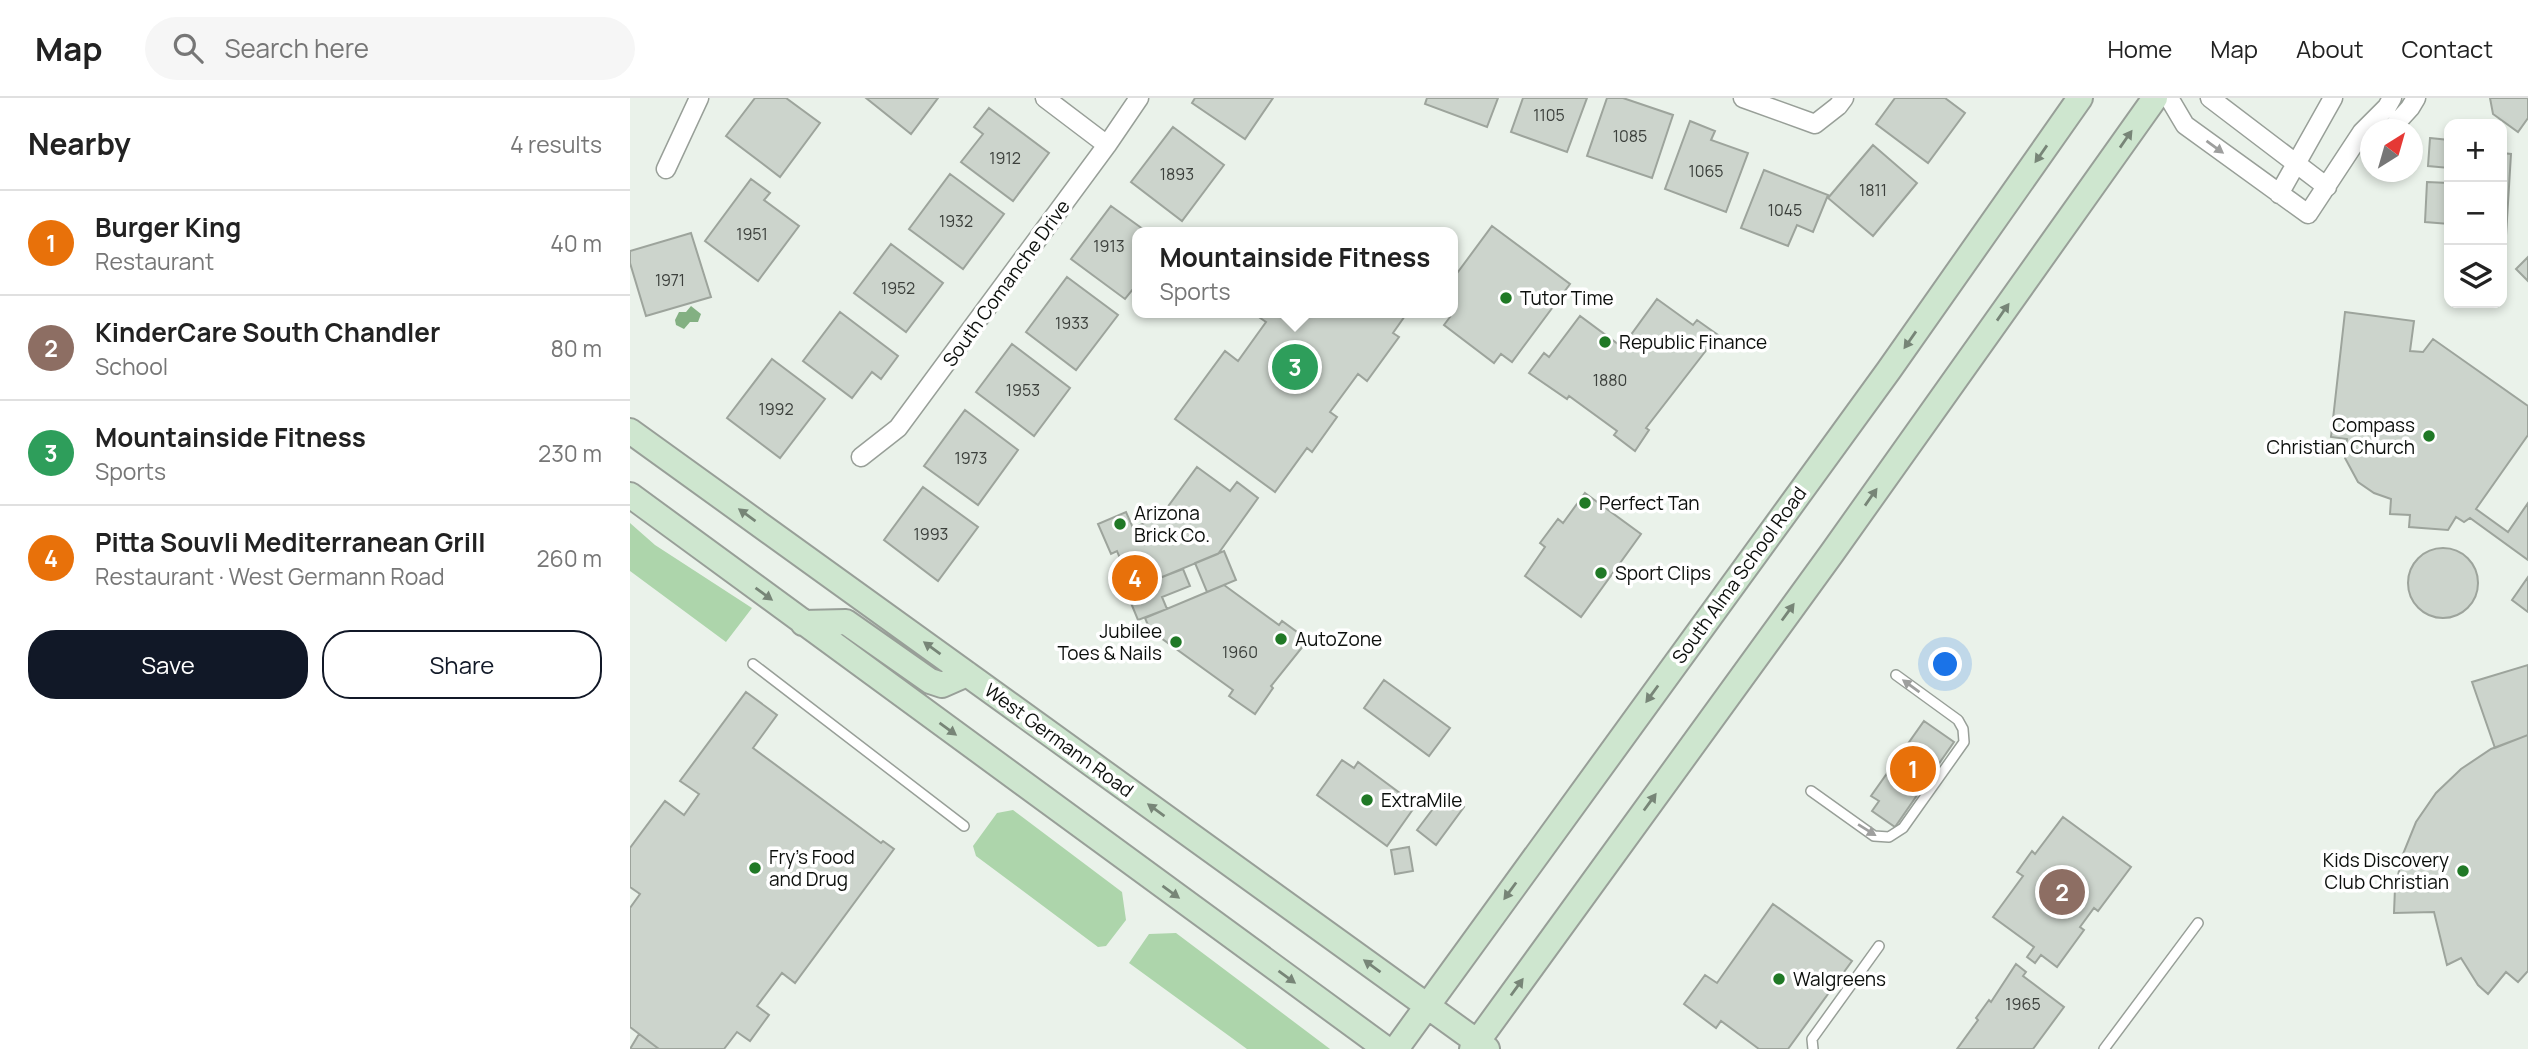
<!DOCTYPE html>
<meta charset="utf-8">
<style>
:root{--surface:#fff;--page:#f6f6f6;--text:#222;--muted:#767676;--line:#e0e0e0;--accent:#111827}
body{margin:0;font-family:Manrope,sans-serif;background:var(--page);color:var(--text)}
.controls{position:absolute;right:21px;top:21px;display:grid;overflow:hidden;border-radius:14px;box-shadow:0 4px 10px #0003}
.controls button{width:63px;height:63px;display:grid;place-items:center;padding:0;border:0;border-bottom:2px solid var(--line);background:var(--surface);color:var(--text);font:35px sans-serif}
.compass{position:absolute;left:1730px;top:21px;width:63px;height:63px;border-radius:50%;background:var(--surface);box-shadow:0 4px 10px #0003;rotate:37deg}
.you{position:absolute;left:1316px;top:567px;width:24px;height:24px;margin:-18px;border:5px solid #fff;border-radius:50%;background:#1a73e8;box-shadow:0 0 0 10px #1a73e833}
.badge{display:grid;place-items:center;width:46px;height:46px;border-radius:50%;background:var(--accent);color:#fff;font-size:23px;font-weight:700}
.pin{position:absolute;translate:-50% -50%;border:4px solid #fff;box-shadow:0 2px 7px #0006}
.popup{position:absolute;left:502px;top:129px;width:326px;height:91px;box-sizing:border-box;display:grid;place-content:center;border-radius:14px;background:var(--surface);filter:drop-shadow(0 2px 5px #0005);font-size:23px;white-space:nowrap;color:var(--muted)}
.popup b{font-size:26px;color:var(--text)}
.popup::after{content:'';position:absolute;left:50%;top:100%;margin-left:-14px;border:14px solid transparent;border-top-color:var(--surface)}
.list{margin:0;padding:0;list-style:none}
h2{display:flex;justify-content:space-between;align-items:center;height:91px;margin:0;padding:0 28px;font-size:30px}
h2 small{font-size:23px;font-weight:400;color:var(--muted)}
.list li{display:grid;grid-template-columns:46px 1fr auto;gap:21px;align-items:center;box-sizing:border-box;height:105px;padding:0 28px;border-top:2px solid var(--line)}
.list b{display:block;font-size:26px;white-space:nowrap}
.list p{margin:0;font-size:23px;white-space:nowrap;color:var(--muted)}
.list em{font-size:23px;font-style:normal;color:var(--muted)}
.actions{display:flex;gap:14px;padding:21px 28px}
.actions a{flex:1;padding:16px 0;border:2px solid var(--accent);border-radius:28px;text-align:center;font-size:24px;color:var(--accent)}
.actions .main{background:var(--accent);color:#fff}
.icon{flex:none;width:38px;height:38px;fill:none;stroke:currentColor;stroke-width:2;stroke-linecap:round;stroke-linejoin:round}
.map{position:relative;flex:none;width:1898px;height:951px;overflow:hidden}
header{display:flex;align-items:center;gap:42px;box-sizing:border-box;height:98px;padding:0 35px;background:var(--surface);border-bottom:2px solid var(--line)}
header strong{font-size:33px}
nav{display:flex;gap:38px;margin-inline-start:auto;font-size:24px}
.search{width:490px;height:63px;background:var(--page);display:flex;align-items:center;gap:18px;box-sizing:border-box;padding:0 24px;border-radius:38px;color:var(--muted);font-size:26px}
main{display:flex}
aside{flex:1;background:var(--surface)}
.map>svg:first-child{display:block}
</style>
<header>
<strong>Map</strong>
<div class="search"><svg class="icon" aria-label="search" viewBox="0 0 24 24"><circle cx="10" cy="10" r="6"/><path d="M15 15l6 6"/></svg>Search here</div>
<nav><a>Home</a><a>Map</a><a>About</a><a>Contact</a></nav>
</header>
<main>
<aside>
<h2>Nearby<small>4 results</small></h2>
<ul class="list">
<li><span class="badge" style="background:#e8710a">1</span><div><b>Burger King</b><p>Restaurant</p></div><em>40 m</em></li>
<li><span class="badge" style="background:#8d6e63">2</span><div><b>KinderCare South Chandler</b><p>School</p></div><em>80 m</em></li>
<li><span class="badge" style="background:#2e9e5b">3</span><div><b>Mountainside Fitness</b><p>Sports</p></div><em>230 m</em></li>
<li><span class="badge" style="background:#e8710a">4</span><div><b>Pitta Souvli Mediterranean Grill</b><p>Restaurant · West Germann Road</p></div><em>260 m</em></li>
</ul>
<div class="actions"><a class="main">Save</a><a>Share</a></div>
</aside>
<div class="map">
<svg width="1898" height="951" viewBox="0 0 1898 951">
<rect width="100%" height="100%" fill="#eaf2ea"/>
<!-- green -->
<path fill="#add5ab" d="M 0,425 L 25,447 L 122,510 L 96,544 L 0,473 Z
M 383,712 L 492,794 L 496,822 L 476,848 L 468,849 L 346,758 L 343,748 L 367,715 Z
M 546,835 L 700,951 L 617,951 L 499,865 L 519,836 Z"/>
<!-- water -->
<path fill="#83b082" d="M 61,208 L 71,216 L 68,224 L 60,224 L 54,231 L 46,227 L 45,222 L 49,214 L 56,214 Z"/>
<!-- building -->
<path fill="#ccd4cc" stroke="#9da49c" stroke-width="2" d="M 125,0 L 156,0 L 190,25 L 150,79 L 96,38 Z
M 236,0 L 308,0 L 281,36 Z
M 565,0 L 643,0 L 615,41 L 562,5 Z
M 797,0 L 868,0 L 857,29 L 795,6 Z
M 893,0 L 957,0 L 937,54 L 881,34 Z
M 977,0 L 993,0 L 1043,17 L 1022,80 L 957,58 Z
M 1265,0 L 1315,0 L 1335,15 L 1298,65 L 1246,26 Z
M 1860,0 L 1898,0 L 1898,20 L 1888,34 L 1863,16 Z
M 359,10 L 419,55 L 383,103 L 331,64 L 353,36 L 344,29 Z
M 1060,23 L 1085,33 L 1081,42 L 1118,55 L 1096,114 L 1035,91 Z
M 543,29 L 594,67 L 552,123 L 501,84 Z
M 1800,40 L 1819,42 L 1819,70 L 1798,68 Z
M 1243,47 L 1287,85 L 1243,138 L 1198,100 Z
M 1872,55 L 1881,56 L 1875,154 L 1872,154 Z
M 1134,72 L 1198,97 L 1183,134 L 1167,127 L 1158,148 L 1111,130 Z
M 320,76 L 374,116 L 333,171 L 279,131 Z
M 121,81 L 140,95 L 134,102 L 169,128 L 128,183 L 75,143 Z
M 1797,84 L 1819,85 L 1819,126 L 1795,124 Z
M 481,108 L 517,134 L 508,134 L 508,185 L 495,201 L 441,161 Z
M 862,128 L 940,186 L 882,264 L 871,256 L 864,265 L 814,227 L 820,219 L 815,215 L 822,215 L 822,182 Z
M 61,135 L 81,199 L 16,218 L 0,165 L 0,153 Z
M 261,146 L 313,185 L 276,234 L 224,195 Z
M 1898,159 L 1898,183 L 1886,171 Z
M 437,179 L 488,217 L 446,272 L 396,234 Z
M 1027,201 L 1063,227 L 1067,222 L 1088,237 L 1016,330 L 1019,332 L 1005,353 L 984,337 L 987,333 L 939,298 L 937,301 L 899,275 L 914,255 L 919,259 L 950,218 L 992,249 Z
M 210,214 L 268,258 L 251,281 L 242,274 L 222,300 L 173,263 Z
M 1715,214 L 1784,223 L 1780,253 L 1793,254 L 1803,241 L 1898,308 L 1898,337 L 1846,411 L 1878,434 L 1898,405 L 1898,462 L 1840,420 L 1834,424 L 1826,419 L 1818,432 L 1779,429 L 1780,417 L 1760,416 L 1761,401 L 1744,395 L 1728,384 L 1715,360 L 1717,341 L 1701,339 Z
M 623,215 L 777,215 L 763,235 L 769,239 L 737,283 L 728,276 L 700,314 L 707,319 L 682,354 L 677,350 L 645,394 L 545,321 L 595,253 L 608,263 L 636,224 Z
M 382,246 L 440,290 L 404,338 L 346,294 Z
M 142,261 L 195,301 L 150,360 L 97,320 Z
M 335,312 L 388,352 L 348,407 L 294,368 Z
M 567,369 L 600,393 L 607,384 L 628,400 L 588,456 L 503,491 L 487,453 L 481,456 L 468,426 L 496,414 L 503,430 L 531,418 Z
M 293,389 L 348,429 L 308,483 L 254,442 Z
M 955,395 L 1011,436 L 951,519 L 895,478 L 915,449 L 910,445 L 928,421 L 933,425 Z
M1778 485a35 35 0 1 1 70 0a35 35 0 1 1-70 0Z
M 594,453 L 606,482 L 577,494 L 565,465 Z
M 553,471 L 560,488 L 532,499 L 537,511 L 508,522 L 496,493 Z
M 1898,479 L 1898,514 L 1882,502 Z
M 594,487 L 649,527 L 652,523 L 678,542 L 641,588 L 643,590 L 625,616 L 599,598 L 603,592 L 520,532 L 515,520 Z
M 1898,567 L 1898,637 L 1865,650 L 1842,584 Z
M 754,582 L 820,630 L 799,658 L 734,610 Z
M 116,594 L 147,617 L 123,650 L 251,745 L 253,743 L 264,751 L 165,885 L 152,875 L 127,908 L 139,917 L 120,943 L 107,934 L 94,951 L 29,951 L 0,929 L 0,810 L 10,796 L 0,789 L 0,750 L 35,703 L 54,717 L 69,696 L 50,683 Z
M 1294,623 L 1324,644 L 1265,729 L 1242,713 L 1249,703 L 1241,698 Z
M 1898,637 L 1898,873 L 1888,884 L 1876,874 L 1858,896 L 1848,887 L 1831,860 L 1817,867 L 1804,814 L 1764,815 L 1765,790 L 1773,756 L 1786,724 L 1806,695 L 1831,671 L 1861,651 Z
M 712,662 L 724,670 L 728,664 L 786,707 L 757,748 L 687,697 Z
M 815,695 L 834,709 L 806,747 L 787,732 Z
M 1433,719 L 1501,769 L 1468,813 L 1464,810 L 1450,829 L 1454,832 L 1427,869 L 1411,857 L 1405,865 L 1397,859 L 1404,849 L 1363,819 L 1393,778 L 1387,774 L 1402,753 L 1405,756 Z
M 779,749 L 783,773 L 765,776 L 761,752 Z
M 1143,806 L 1222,863 L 1158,951 L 1129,951 L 1091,923 L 1086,930 L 1054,906 L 1075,877 L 1087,885 Z
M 1386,866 L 1396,874 L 1393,878 L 1434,909 L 1403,951 L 1327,951 L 1348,922 L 1346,920 L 1359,902 L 1361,904 Z
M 9,936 L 29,951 L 0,951 Z"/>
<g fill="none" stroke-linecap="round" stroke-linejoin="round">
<defs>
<path id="lane" d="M 123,566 L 334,728
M 1181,693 L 1244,738 L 1259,739 L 1273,730 L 1334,644 L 1333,631 L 1328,622 L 1266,577
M 1183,951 L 1182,941 L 1249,848
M 1474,951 L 1568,825"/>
<path id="street" d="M 415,0 L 477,47
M 1113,0 L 1185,26 L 1208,8 L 1214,0
M 1539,0 L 1555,27 L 1678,116 L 1732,34 L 1757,9 L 1762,0
M 1580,0 L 1697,89
M 1760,32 L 1780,10 L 1786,0
M 36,71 L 69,0
M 1649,96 L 1703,0
M 231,359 L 268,330 L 477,47 L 509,0"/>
<path id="secondary" d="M 0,333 L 857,951
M 0,397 L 756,951
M 173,525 L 216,524 L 300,583 L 312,587 L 337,576
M 766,951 L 1259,272 L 1450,0
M 842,951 L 1202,455 L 1525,0"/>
</defs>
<!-- lane casing -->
<use href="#lane" stroke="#989f98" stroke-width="12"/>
<!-- street casing -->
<use href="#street" stroke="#989f98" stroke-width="21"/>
<!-- secondary casing -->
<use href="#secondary" stroke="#989f98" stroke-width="28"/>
<!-- lane -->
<use href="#lane" stroke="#fff" stroke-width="9"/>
<!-- street -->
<use href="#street" stroke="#fff" stroke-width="18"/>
<!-- secondary -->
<use href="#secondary" stroke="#cee6cf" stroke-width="24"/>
</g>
<!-- one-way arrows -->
<defs><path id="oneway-solid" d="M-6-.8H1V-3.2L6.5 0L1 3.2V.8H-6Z" transform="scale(1.75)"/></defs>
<g fill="#778577">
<use href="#oneway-solid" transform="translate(1496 41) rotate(-55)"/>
<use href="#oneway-solid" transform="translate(1411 56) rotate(125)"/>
<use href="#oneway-solid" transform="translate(1373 214) rotate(-55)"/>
<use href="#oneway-solid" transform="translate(1280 242) rotate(125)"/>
<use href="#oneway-solid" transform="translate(1241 399) rotate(-55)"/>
<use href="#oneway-solid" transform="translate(117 417) rotate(-144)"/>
<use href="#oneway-solid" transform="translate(134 496) rotate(36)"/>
<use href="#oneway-solid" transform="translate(1158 514) rotate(-54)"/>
<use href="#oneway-solid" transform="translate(302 550) rotate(-144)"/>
<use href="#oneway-solid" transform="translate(1022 596) rotate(126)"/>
<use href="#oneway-solid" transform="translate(318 631) rotate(36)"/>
<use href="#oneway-solid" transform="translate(1020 704) rotate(-54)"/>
<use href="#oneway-solid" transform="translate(526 712) rotate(-144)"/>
<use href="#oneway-solid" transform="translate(880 793) rotate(126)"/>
<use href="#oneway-solid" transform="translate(541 794) rotate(36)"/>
<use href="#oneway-solid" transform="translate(742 868) rotate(-144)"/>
<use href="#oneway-solid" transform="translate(657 879) rotate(36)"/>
<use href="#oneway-solid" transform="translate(887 889) rotate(-54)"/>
</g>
<g fill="#9e9f9e">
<use href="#oneway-solid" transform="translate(1585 49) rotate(36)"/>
<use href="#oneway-solid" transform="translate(1281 588) rotate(-144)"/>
<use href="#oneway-solid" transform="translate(1237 732) rotate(32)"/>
</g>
<!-- markers -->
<g fill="#207926" stroke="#fff" stroke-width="2.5">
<circle cx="876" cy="200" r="7"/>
<circle cx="975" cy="244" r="7"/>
<circle cx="1799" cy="338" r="7"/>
<circle cx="955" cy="405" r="7"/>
<circle cx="490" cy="426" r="7"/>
<circle cx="971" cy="475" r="7"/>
<circle cx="651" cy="541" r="7"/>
<circle cx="546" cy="544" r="7"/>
<circle cx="737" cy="702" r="7"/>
<circle cx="125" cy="770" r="7"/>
<circle cx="1833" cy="773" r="7"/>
<circle cx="1149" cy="881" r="7"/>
</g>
<g text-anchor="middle" stroke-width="7" stroke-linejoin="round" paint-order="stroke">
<!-- number labels -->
<g font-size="16" fill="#3c403c">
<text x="919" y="23">1105</text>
<text x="1000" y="44">1085</text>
<text x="375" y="66">1912</text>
<text x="1076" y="79">1065</text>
<text x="547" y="82">1893</text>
<text x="1243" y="98">1811</text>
<text x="1155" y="118">1045</text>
<text x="326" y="129">1932</text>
<text x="122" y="142">1951</text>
<text x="479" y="154">1913</text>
<text x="40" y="188">1971</text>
<text x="268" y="196">1952</text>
<text x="442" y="231">1933</text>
<text x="980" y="288">1880</text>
<text x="393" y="298">1953</text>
<text x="146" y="317">1992</text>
<text x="341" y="366">1973</text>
<text x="301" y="442">1993</text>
<text x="610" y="560">1960</text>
<text x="1393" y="912">1965</text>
</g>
<!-- street labels -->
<g font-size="19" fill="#0c0f0c" stroke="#fff">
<text transform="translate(376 185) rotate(-54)" y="7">South Comanche Drive</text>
<text transform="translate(1109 477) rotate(-54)" y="7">South Alma School Road</text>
<text transform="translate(429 642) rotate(36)" y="7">West Germann Road</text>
</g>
<!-- poi labels -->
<g font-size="19" fill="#0c0f0c" stroke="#fff" text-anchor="start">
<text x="890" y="207">Tutor Time</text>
<text x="989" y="251">Republic Finance</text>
<text x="1785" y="334" text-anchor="end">Compass<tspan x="1785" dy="22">Christian Church</tspan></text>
<text x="969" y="412">Perfect Tan</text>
<text x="504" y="422">Arizona<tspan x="504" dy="22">Brick Co.</tspan></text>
<text x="985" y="482">Sport Clips</text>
<text x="532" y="540" text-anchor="end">Jubilee<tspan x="532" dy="22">Toes &amp; Nails</tspan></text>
<text x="665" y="548">AutoZone</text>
<text x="751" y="709">ExtraMile</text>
<text x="139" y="766">Fry's Food<tspan x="139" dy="22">and Drug</tspan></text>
<text x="1819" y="769" text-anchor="end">Kids Discovery<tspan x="1819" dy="22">Club Christian</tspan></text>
<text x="1163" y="888">Walgreens</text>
</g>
</g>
</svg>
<div class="controls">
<button>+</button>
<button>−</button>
<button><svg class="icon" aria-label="layers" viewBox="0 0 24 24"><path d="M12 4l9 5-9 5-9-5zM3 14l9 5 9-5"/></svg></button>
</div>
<svg class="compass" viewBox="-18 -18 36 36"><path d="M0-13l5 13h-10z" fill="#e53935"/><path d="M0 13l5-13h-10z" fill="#767676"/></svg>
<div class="you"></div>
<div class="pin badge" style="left:1283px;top:671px;background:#e8710a">1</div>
<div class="pin badge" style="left:1432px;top:794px;background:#8d6e63">2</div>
<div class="pin badge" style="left:665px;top:269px;background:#2e9e5b">3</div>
<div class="popup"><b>Mountainside Fitness</b>Sports</div>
<div class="pin badge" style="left:505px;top:480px;background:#e8710a">4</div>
</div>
</main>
